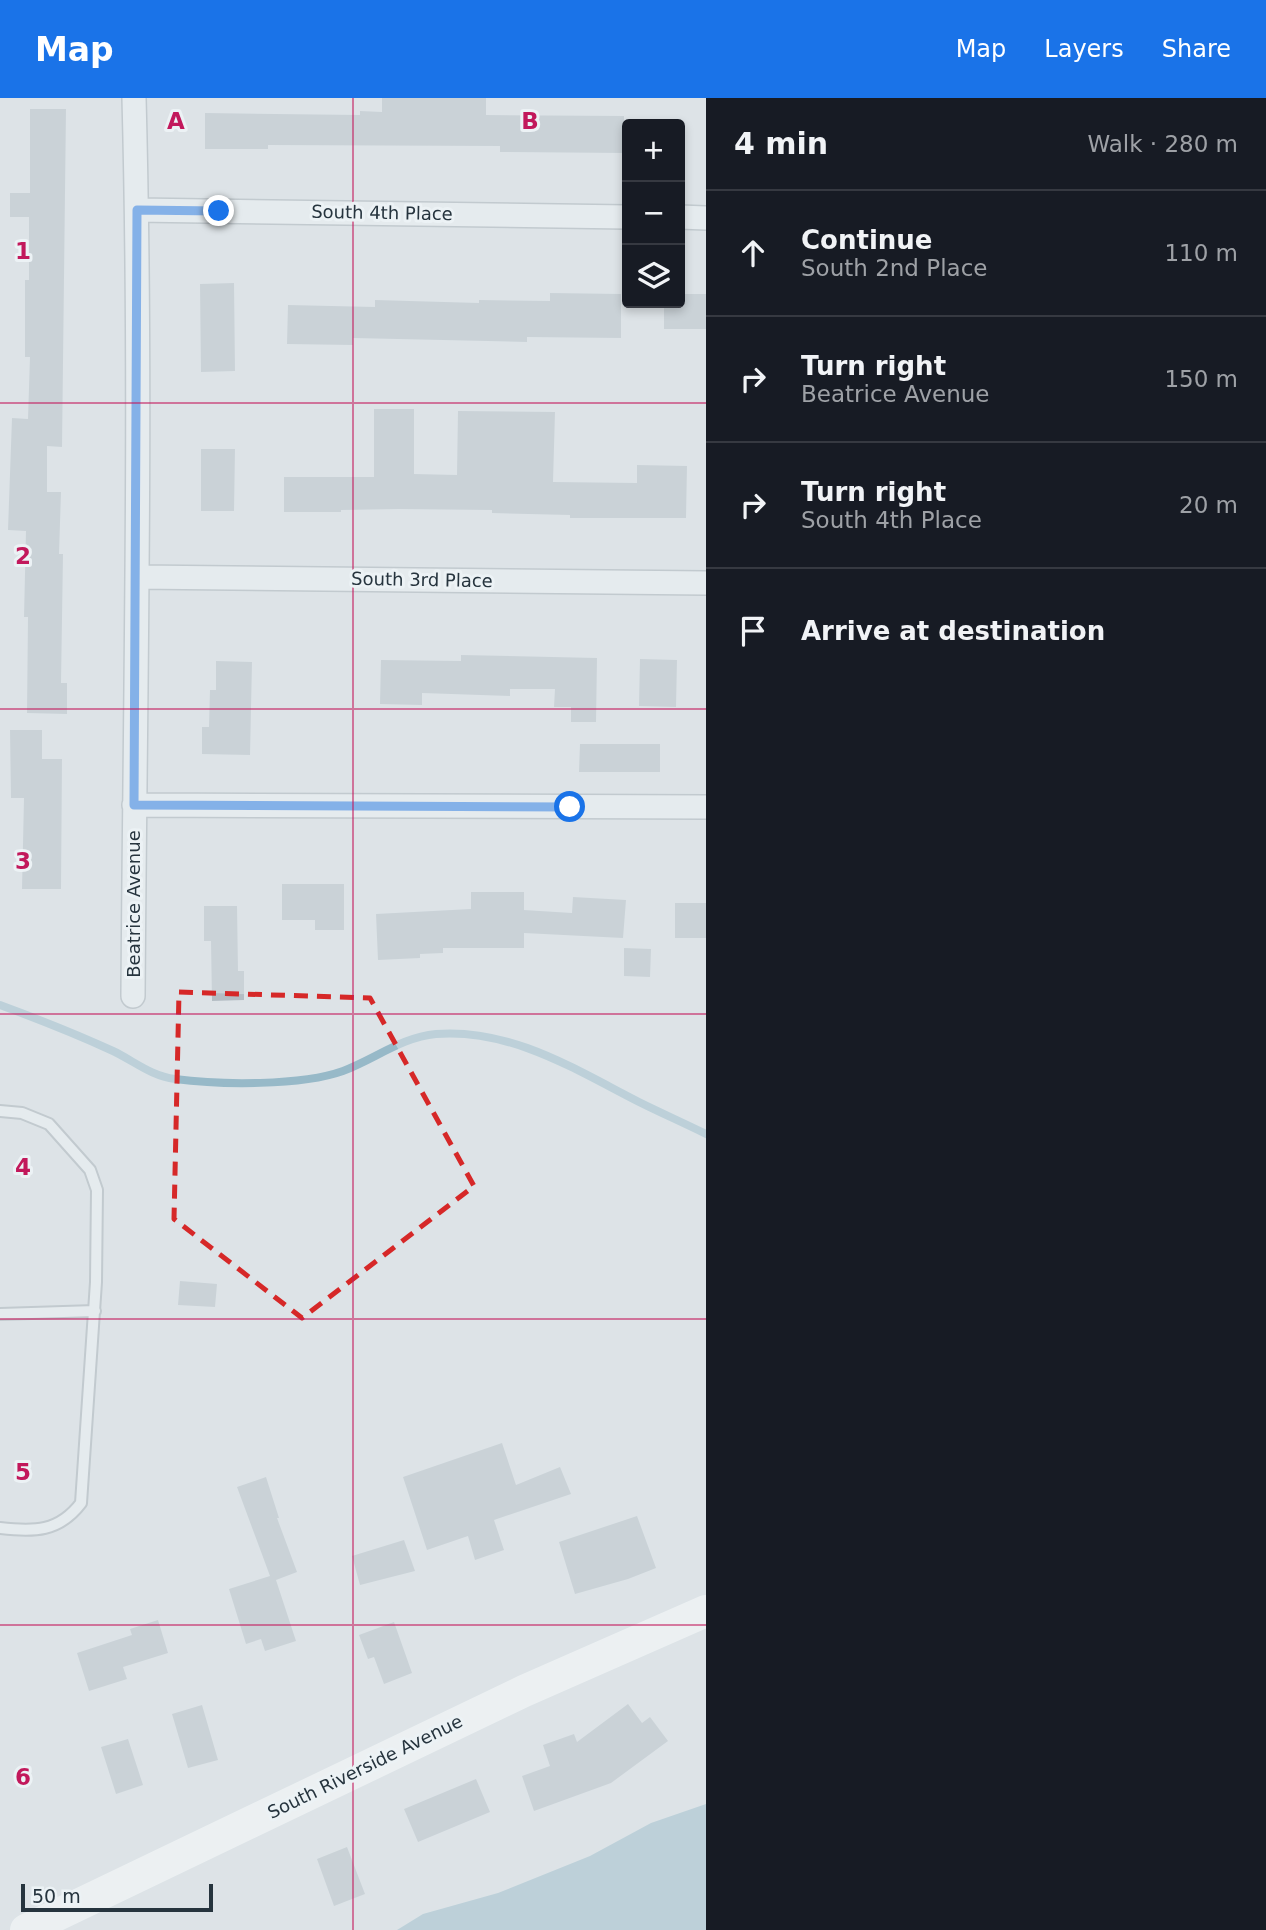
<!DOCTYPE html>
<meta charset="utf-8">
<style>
:root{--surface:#171b24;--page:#242831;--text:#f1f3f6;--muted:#9ea1a6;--line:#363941;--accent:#1a73e8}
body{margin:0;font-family:"DejaVu Sans",sans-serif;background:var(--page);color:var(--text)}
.controls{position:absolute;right:21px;top:21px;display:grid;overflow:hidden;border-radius:7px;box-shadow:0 4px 10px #0003}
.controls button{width:63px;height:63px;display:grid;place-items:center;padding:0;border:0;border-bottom:2px solid var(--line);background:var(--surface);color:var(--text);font:35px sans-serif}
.scale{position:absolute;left:21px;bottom:18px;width:192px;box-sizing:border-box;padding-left:7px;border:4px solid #26343e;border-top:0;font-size:19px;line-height:24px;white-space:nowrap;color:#26343e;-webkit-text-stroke:5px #ecf2f5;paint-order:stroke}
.stop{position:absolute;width:21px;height:21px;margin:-16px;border:5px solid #1a73e8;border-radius:50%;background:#fff}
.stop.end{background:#1a73e8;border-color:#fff;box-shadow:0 2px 7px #0008}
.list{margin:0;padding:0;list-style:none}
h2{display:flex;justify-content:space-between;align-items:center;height:91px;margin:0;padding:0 28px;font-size:30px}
h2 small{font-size:23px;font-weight:400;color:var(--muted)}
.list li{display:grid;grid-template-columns:46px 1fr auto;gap:21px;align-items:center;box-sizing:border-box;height:126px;padding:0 28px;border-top:2px solid var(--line)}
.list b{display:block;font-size:26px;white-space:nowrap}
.list p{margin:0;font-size:23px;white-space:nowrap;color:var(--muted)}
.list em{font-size:23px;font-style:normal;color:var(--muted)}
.icon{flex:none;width:38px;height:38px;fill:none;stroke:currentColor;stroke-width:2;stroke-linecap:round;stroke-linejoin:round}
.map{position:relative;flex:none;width:706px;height:1832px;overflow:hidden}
header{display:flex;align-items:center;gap:42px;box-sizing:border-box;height:98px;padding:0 35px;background:var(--accent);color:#fff}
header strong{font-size:33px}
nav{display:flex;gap:38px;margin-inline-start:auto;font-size:24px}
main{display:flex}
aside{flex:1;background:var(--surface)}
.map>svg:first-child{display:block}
</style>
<header>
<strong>Map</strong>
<nav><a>Map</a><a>Layers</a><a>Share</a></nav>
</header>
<main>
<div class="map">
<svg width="706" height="1832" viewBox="0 0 706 1832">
<rect width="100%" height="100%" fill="#dde3e7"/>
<!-- water -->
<path fill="#97b9c8" d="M 706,1706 L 706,1832 L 397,1832 L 423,1816 L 498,1795 L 590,1758 L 651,1725 Z"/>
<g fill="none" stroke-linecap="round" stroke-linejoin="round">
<!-- stream -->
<path stroke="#97b9c8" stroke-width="8" d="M 0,907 C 38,921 76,936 113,953 C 134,963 151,978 175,981 C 220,987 301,988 343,973 C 375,961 402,939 436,936 C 511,930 576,972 639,1004 C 661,1015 684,1025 706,1036"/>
</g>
<!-- building -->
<path fill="#b4bdc4" d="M 382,0 L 486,0 L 486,17 L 624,18 L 624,55 L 500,54 L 500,48 L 268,47 L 268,51 L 205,51 L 205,15 L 360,17 L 360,13 L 382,14 Z
M 30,11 L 66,11 L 62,349 L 47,348 L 47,394 L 61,394 L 59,456 L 63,456 L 61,585 L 67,585 L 67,616 L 27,615 L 28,519 L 24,519 L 26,433 L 8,432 L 12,320 L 28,321 L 30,259 L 25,259 L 25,182 L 29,182 L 29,119 L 10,119 L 10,95 L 30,95 Z
M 234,185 L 235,273 L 201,274 L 200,186 Z
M 550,195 L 621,196 L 621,240 L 527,239 L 527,244 L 353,240 L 353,247 L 287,246 L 288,207 L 375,209 L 375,202 L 479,205 L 479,202 L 550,203 Z
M 680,196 L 706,196 L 706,231 L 664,231 L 664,205 L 680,205 Z
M 374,311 L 414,311 L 414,376 L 457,377 L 458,313 L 555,314 L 553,384 L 637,385 L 637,367 L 687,368 L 686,420 L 570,420 L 570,417 L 492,415 L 492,412 L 399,411 L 341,412 L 341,414 L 284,414 L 284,379 L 374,379 Z
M 201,351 L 235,351 L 234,413 L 201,413 Z
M 461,557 L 597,560 L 596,624 L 571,624 L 571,609 L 554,609 L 555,591 L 510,591 L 510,598 L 422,595 L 422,607 L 380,606 L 381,562 L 461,563 Z
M 640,561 L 677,562 L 676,609 L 639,608 Z
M 216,563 L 252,564 L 250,657 L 202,656 L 202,629 L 209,629 L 210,592 L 216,592 Z
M 10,632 L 42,632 L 42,661 L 62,661 L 61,791 L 22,791 L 24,700 L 11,700 Z
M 580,646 L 660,646 L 660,674 L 579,674 Z
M 282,786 L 344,786 L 344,832 L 315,832 L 315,822 L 282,822 Z
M 471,794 L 524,794 L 524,812 L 572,815 L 573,799 L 626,802 L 623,840 L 524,835 L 524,850 L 443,850 L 443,855 L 420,856 L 420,860 L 378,862 L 376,816 L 471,811 Z
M 675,805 L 706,805 L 706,840 L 675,840 Z
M 204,808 L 237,808 L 238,873 L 244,873 L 244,902 L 212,903 L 211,843 L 204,843 Z
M 624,850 L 651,851 L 650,879 L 624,878 Z
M 180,1183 L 217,1186 L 215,1209 L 178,1207 Z
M 502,1345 L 516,1387 L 560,1369 L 571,1396 L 494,1422 L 504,1452 L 475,1462 L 468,1438 L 427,1452 L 403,1379 Z
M 266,1379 L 279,1420 L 277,1420 L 297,1474 L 276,1482 L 296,1543 L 265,1553 L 261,1541 L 246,1546 L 229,1491 L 270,1478 L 237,1389 Z
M 637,1418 L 656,1470 L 628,1481 L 575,1496 L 559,1444 Z
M 404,1442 L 415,1473 L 360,1487 L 352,1458 Z
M 158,1522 L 168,1555 L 123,1569 L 127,1581 L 89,1593 L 77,1555 L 132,1537 L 130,1531 Z
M 394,1524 L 412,1575 L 384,1586 L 374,1559 L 368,1561 L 359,1537 Z
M 628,1606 L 642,1625 L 650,1619 L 668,1643 L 611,1685 L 534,1713 L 522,1678 L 550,1668 L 543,1647 L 574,1636 L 577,1644 Z
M 202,1607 L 218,1662 L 188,1670 L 172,1616 Z
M 128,1641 L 143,1687 L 116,1696 L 101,1649 Z
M 476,1681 L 490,1714 L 418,1744 L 404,1711 Z
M 347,1749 L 365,1796 L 334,1808 L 317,1761 Z"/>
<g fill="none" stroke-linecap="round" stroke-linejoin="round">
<defs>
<path id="service" d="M 0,1013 L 22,1015 L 49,1026 L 90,1072 L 97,1092 L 96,1184 L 81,1405 C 59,1434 34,1434 0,1430
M 0,1216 L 95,1213"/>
<path id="minor" d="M 137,112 L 627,119
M 680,119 L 706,120
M 137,479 L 706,485
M 134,707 L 706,709
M 133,898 C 135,599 142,299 134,0"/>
</defs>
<!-- service casing -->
<use href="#service" stroke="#a2abb1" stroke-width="14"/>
<!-- minor casing -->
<use href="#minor" stroke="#a2abb1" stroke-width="26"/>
<!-- service -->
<use href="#service" stroke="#f0f3f6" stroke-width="10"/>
<!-- minor -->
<use href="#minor" stroke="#f0f3f6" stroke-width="23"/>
<!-- secondary -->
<path stroke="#fff" stroke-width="32" d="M 26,1832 L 524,1593 L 706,1513"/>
</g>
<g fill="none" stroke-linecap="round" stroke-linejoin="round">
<!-- route -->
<path stroke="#1a73e8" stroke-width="9" d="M 219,113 L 137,112 L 134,707 L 570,709"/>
</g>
<!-- marked area -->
<path d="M0 0H706V1832H0ZM 179,894 L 370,900 L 474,1088 L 302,1220 L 174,1121 Z" fill="#dde3e7" fill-opacity=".55" fill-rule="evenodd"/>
<path fill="none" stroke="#d62828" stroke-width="5" stroke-dasharray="14 9" stroke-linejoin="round" d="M 179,894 L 370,900 L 474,1088 L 302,1220 L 174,1121 Z"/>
<!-- grid -->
<path fill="none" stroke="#c2185b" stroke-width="2" stroke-opacity="0.55" d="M 353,0 L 353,1832M 0,305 L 706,305M 0,611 L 706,611M 0,916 L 706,916M 0,1221 L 706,1221M 0,1527 L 706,1527"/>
<g text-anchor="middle" stroke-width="6" stroke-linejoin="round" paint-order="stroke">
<!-- street labels -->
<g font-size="18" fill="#26343e" stroke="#ecf2f5">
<text transform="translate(382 115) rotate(1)" y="6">South 4th Place</text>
<text transform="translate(422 482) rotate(1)" y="6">South 3rd Place</text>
<text transform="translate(134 806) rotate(-90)" y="6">Beatrice Avenue</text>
<text transform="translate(365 1669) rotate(-26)" y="6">South Riverside Avenue</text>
</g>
</g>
<g font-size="23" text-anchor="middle" font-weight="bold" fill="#c2185b" stroke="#ecf2f5" stroke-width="6" stroke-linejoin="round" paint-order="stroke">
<text x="176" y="31">A</text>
<text x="530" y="31">B</text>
<text x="23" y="161">1</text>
<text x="23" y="466">2</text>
<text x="23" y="771">3</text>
<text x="23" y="1077">4</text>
<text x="23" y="1382">5</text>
<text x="23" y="1687">6</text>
</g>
</svg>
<div class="controls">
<button>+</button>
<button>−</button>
<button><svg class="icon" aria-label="layers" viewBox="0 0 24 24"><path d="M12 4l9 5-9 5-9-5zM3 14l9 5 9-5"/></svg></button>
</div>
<div class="scale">50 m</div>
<div class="stop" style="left:570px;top:709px"></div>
<div class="stop end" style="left:219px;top:113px"></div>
</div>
<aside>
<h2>4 min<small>Walk · 280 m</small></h2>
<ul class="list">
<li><svg class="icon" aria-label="ahead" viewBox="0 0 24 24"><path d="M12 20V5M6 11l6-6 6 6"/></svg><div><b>Continue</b><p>South 2nd Place</p></div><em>110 m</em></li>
<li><svg class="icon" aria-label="right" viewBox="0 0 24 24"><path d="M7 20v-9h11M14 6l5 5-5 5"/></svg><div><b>Turn right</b><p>Beatrice Avenue</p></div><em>150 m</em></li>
<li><svg class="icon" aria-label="right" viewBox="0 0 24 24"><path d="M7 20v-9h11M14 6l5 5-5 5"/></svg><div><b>Turn right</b><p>South 4th Place</p></div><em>20 m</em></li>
<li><svg class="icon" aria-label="arrive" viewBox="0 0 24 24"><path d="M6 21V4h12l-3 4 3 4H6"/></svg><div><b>Arrive at destination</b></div></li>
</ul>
</aside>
</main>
